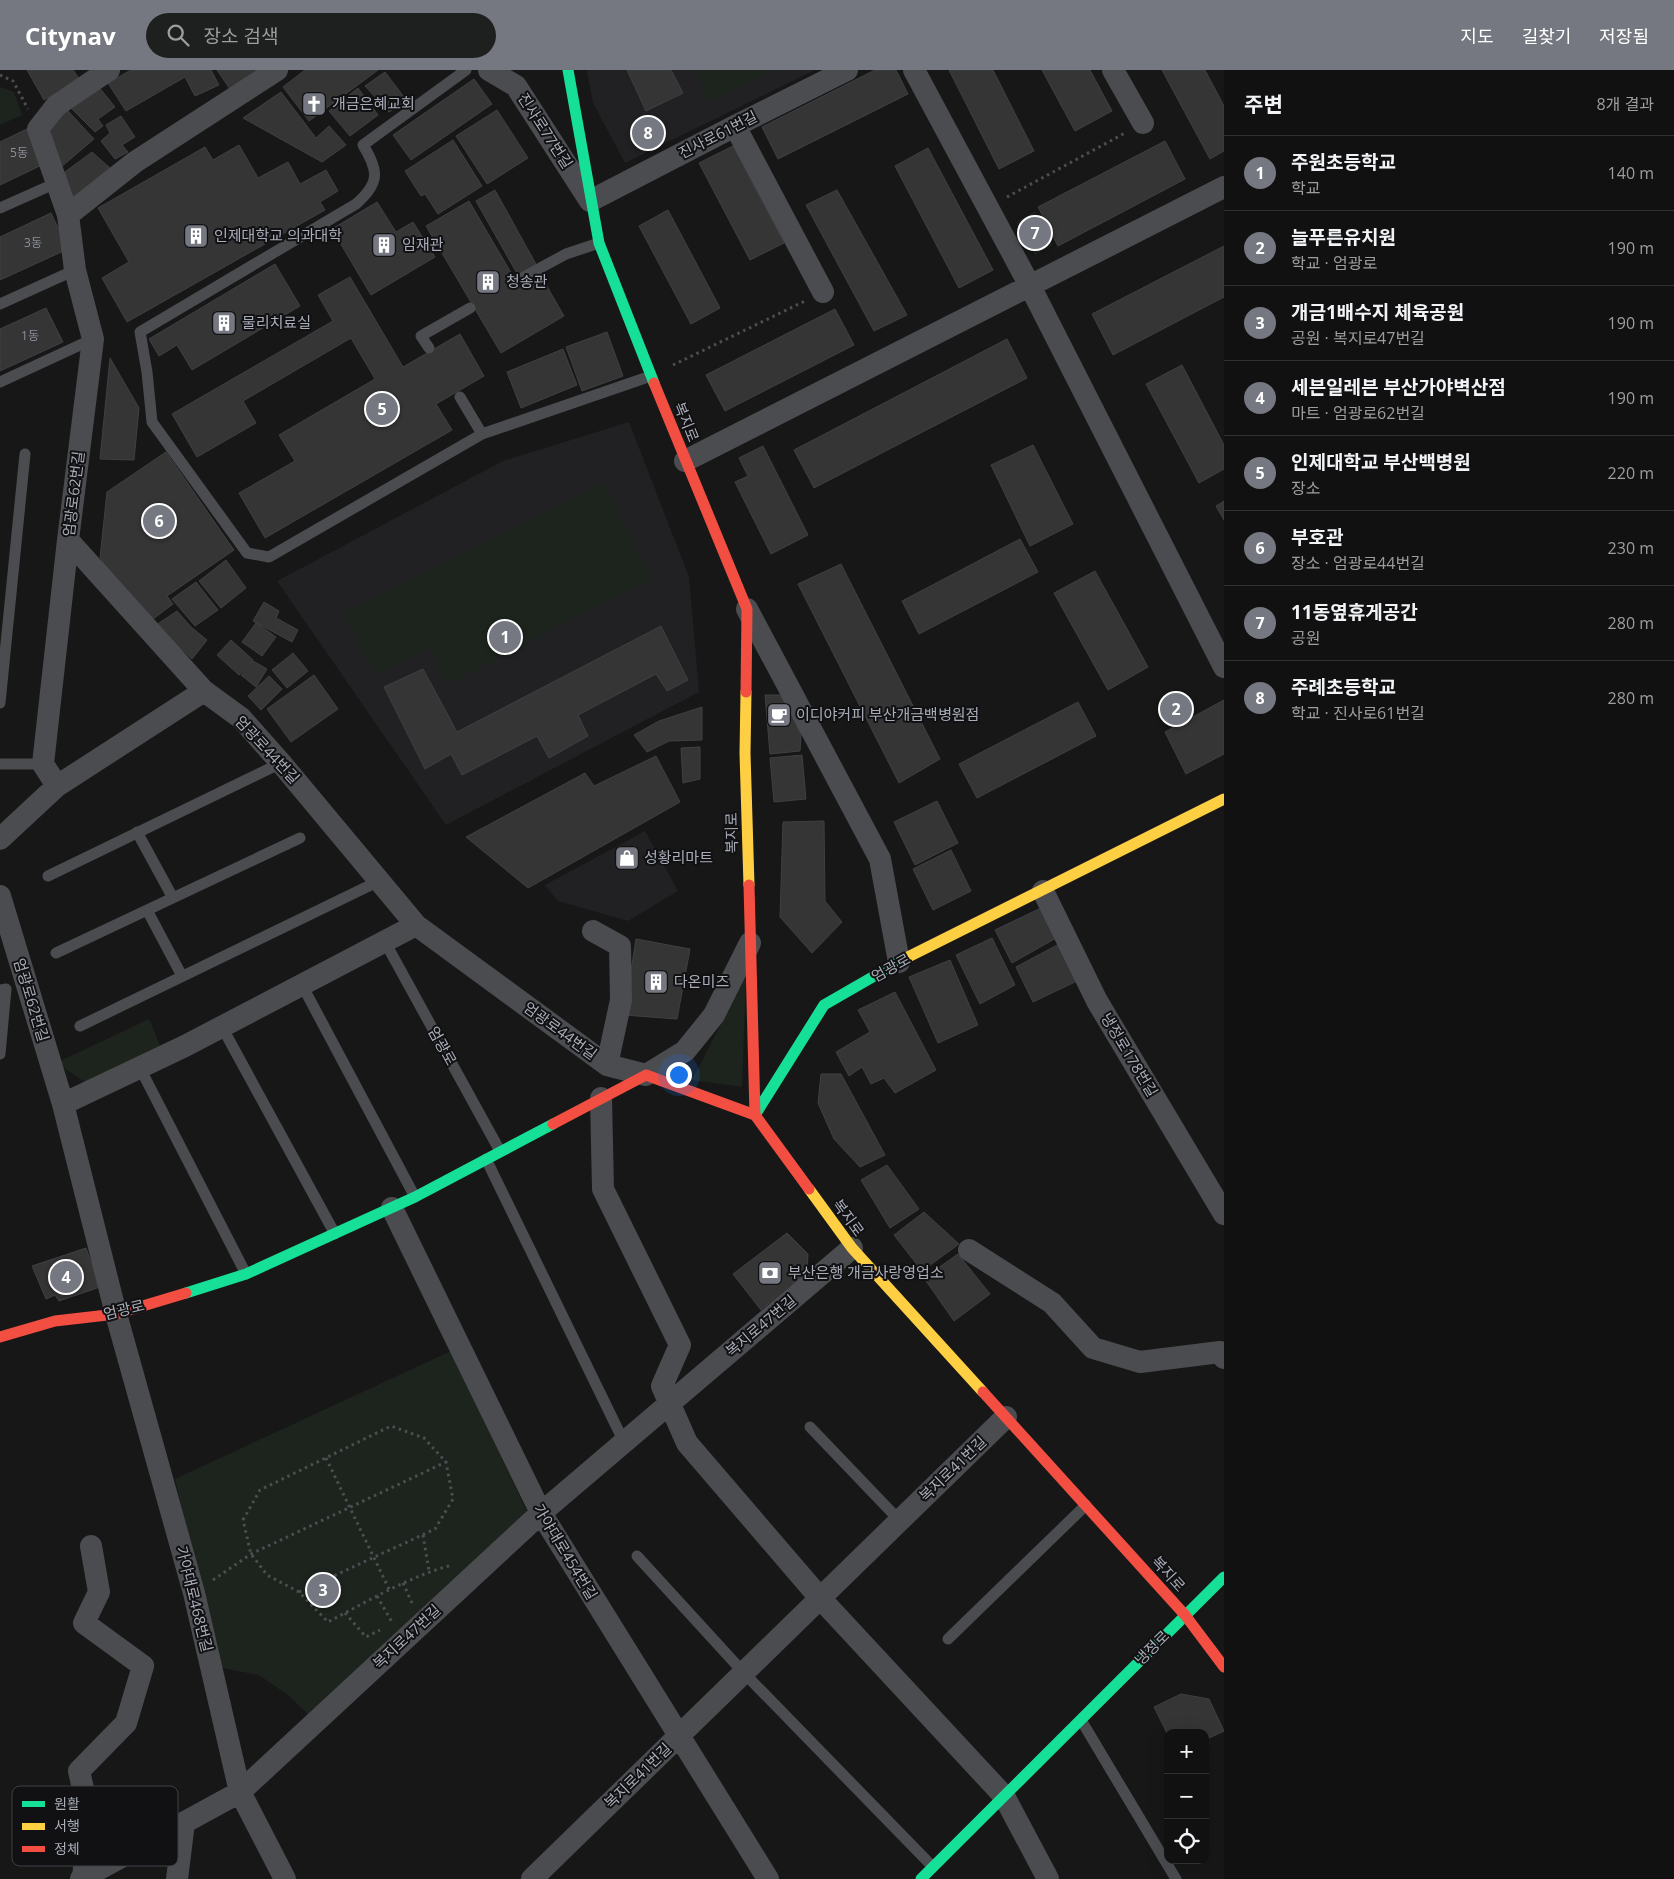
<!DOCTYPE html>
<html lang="ko">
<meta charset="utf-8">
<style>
:root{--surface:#111;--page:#1e1f1f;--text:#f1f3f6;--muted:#9c9d9f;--line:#303131;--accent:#757880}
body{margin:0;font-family:"Open Sans","Noto Sans KR",sans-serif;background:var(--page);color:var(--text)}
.controls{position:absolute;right:15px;bottom:15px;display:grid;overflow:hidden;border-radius:10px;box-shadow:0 5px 20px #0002}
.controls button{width:45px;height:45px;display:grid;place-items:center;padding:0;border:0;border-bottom:1px solid var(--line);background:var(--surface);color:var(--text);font:25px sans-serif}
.you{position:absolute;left:678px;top:1004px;width:18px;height:18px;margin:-12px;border:4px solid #fff;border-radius:50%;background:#1a73e8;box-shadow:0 0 0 8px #1a73e833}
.badge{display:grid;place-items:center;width:32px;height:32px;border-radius:50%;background:var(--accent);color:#fff;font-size:16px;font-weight:700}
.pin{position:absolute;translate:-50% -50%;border:2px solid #fff;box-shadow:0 1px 5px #0006}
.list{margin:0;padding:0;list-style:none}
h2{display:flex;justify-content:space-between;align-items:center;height:65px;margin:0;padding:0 20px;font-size:21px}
h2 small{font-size:16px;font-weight:400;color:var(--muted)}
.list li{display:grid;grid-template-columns:32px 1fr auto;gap:15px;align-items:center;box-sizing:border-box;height:75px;padding:0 20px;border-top:1px solid var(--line)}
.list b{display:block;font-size:19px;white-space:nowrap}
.list p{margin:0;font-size:16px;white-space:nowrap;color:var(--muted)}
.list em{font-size:16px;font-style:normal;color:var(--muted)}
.icon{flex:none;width:28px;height:28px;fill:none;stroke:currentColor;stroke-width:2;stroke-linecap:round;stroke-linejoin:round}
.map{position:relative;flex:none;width:1224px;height:1809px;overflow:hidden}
header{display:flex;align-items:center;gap:30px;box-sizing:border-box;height:70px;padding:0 25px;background:var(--accent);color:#fff}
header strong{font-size:24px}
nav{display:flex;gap:28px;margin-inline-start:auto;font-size:18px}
.search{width:350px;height:45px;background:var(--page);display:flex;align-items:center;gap:12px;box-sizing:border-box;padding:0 18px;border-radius:28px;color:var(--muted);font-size:19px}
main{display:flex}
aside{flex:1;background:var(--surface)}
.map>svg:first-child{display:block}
</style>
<header>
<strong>Citynav</strong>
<div class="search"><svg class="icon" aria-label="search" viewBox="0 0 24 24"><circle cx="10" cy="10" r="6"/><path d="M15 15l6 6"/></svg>장소 검색</div>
<nav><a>지도</a><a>길찾기</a><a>저장됨</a></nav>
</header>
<main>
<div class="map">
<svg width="1224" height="1809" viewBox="0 0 1224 1809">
<rect width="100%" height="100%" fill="#171717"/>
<!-- built -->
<path fill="#212123" d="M 587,0 L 815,0 L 625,93 L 593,33 Z
M 629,352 L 689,507 L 699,622 L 446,755 L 277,511 L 503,391 Z
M 645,761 L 678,821 L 628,851 L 558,831 L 545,815 Z"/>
<!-- green -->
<path fill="#1d241e" d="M 694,0 L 772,0 L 710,31 Z
M 0,17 L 14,22 L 22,45 L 0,55 Z
M 1035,141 L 1053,175 L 1035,185 L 1016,152 Z
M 603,413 L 653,510 L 447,614 L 429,578 L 375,605 L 344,544 Z
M 746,906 L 742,1017 L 692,1010 Z
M 149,949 L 160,976 L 85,1012 L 56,993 Z
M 451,1281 L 528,1444 L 310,1646 L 289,1626 L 259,1605 L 218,1597 L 175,1409 Z"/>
<!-- building -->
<path fill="#353536" stroke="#3f4043" d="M 27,0 L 73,0 L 80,10 L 44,30 Z
M 131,0 L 211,0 L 219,15 L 195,26 L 185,7 L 126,41 L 108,13 Z
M 217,0 L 262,0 L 232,22 Z
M 305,0 L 378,0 L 309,51 L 283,17 Z
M 627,0 L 671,0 L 683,23 L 646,41 Z
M 875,0 L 896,0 L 908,24 L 778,89 L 762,57 Z
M 949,0 L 993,0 L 1034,81 L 999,99 Z
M 1042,0 L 1090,0 L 1112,41 L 1075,61 Z
M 1162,0 L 1205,0 L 1224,36 L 1224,81 L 1210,89 Z
M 385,2 L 407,31 L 389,42 L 365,16 Z
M 474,9 L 492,34 L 411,90 L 393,65 Z
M 98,16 L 115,37 L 98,49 L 103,56 L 95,62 L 68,35 Z
M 358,18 L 378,45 L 350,66 L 329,41 Z
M 281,22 L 316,68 L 329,56 L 346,75 L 322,92 L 243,48 Z
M 497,40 L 528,88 L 487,114 L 456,66 Z
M 68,41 L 94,69 L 60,98 L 46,58 Z
M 121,46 L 135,67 L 122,75 L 128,82 L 115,89 L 101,71 L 110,63 L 106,55 Z
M 27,59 L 42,95 L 0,115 L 0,72 Z
M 453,70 L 482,116 L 438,144 L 425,124 L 421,126 L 405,101 Z
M 1165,71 L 1185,109 L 1058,176 L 1038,137 Z
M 239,75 L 258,108 L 288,92 L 300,114 L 326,100 L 338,121 L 320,132 L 325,140 L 127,252 L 102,208 L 129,192 L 98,138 L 205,77 L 213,90 Z
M 733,76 L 784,173 L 750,190 L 699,93 Z
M 928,78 L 993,200 L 959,218 L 895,96 Z
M 92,82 L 110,98 L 73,132 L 65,102 Z
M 495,120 L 537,196 L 519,207 L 476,131 Z
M 837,120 L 907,245 L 874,261 L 806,135 Z
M 469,131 L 520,218 L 541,206 L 564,246 L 501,283 L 426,156 Z
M 377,132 L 396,162 L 413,152 L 435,187 L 371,225 L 332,159 Z
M 668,140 L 720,238 L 691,254 L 639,156 Z
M 51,143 L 68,179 L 0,210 L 0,167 Z
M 1224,176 L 1224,227 L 1113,285 L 1092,244 Z
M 275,194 L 300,236 L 192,300 L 177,275 L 159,286 L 149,269 Z
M 350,207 L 403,297 L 460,264 L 484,306 L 436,334 L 452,360 L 265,468 L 239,423 L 295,391 L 279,365 L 375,309 L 351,268 L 243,331 L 256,353 L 197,387 L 172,344 L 333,251 L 318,225 Z
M 46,238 L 63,272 L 0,301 L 0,259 Z
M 835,239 L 854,275 L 725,341 L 706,305 Z
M 607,262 L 623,306 L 582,321 L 566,277 Z
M 1007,269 L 1027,308 L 814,418 L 794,380 Z
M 563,279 L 577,315 L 521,338 L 507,302 Z
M 110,288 L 139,338 L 134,390 L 100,389 Z
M 1182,295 L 1224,375 L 1224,399 L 1199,413 L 1146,314 Z
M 1033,375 L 1073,454 L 1030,476 L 991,395 Z
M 763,376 L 808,465 L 771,484 L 735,412 L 748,406 L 739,388 Z
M 166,382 L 234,480 L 167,526 L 173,534 L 149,552 L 100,488 L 107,422 Z
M 1224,431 L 1224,450 L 1216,436 Z
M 1020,469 L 1038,502 L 919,564 L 902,531 Z
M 226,490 L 246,518 L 221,538 L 199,511 Z
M 841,494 L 940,689 L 899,713 L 798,514 Z
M 1095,501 L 1148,597 L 1108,620 L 1054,523 Z
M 196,512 L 218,540 L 195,556 L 172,529 Z
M 264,532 L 279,541 L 276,548 L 298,560 L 292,572 L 253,551 Z
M 177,541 L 191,557 L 207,570 L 192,589 L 156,555 Z
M 256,553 L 276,567 L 262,586 L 242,572 Z
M 661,556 L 688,610 L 667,621 L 656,604 L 578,645 L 588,666 L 549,688 L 537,666 L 462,705 L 451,684 L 425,699 L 384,617 L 423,599 L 457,662 Z
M 231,570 L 253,590 L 239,605 L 217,585 Z
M 293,583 L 308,601 L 287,618 L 272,600 Z
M 253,591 L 267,599 L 256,617 L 241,605 Z
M 314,605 L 338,639 L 291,672 L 267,639 Z
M 269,606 L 282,619 L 261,640 L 248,626 Z
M 765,625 L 783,625 L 801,665 L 800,681 L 770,684 Z
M 1224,630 L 1224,684 L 1186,704 L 1165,662 Z
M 1078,632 L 1096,666 L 977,728 L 959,694 Z
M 702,637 L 702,670 L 669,671 L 647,682 L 634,665 L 659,651 Z
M 700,677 L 700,709 L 683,713 L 681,678 Z
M 802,685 L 806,729 L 774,732 L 770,688 Z
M 656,686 L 680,732 L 528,818 L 466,767 L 585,703 L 594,716 Z
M 937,731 L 958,773 L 915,795 L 894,752 Z
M 824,751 L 825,831 L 842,852 L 812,883 L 780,847 L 783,752 Z
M 951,780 L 971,821 L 933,840 L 913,799 Z
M 1041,838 L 1058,867 L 1012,893 L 995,860 Z
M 992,868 L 1015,915 L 980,934 L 956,885 Z
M 636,869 L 690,879 L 677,949 L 624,945 Z
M 1061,873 L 1077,911 L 1033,932 L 1016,897 Z
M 950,890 L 978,955 L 938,973 L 909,907 Z
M 895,922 L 936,1000 L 895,1023 L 884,1008 L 871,1014 L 862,997 L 849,1006 L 836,982 L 870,962 L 858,940 Z
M 821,1004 L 841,1004 L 885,1085 L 860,1097 L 834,1069 L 818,1033 Z
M 887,1095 L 919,1139 L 890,1158 L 861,1110 Z
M 924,1142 L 959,1174 L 922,1201 L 894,1165 Z
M 787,1163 L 808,1184 L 807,1201 L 761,1240 L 733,1204 Z
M 86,1178 L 100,1217 L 59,1231 L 55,1225 L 46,1229 L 32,1196 Z
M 958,1184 L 990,1224 L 954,1251 L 924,1208 Z
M 1181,1624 L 1209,1629 L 1224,1661 L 1205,1670 L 1205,1663 L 1168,1663 L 1168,1665 L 1154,1637 Z"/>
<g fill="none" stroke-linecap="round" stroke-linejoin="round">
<!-- path -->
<path stroke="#4d4e52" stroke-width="3" stroke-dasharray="2.5 4" stroke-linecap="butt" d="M 0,5 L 13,11 L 28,39
M 1007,127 L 1125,63
M 673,295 L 805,231
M 326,1388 L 389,1519
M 423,1465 L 429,1501
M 213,1510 L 251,1484 L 446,1392
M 403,1513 L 412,1533
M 299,1522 L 435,1459 L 453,1429 L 446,1392 L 424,1368 L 391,1356 L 260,1420 L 243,1450 L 251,1484 L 267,1505 L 299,1522 L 328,1552 C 368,1531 408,1507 452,1495
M 377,1526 L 392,1552
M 345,1543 L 366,1567 L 380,1560"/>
<!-- lane -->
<path stroke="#4b4c50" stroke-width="11" d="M 466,0 L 363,75 C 379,101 380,113 356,134 L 140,262 L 147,302 L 152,352 L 247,483 L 269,487 L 482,364
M 0,138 L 56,113
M 520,209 L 566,184 L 599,173
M 0,234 L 75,200
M 429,278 L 421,266 L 470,238
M 0,312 L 93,269
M 460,327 L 482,364 L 651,306
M 0,633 L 25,384
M 0,694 L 43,694
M 137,762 L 173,828
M 48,806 L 281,693
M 147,840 L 182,906
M 385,872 L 500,1081
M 56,883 L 300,768
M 302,915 L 415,1127
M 0,920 L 6,919 L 0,984
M 80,956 L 379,811
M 222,957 L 335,1164
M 140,998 L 246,1204
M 486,1089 L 624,1372
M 810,1357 L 900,1451
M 637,1486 L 744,1603 L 933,1797
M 948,1569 L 1086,1435
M 1081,1650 L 1176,1809"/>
<!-- street -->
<path stroke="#4b4c50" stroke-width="22" d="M 489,0 L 516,16 L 590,131 L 735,56 L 847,0
M 914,0 L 1030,216 L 1224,597
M 1113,0 L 1143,53
M 735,56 L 823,222
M 68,145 L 135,92 L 277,0
M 685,391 L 1224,117
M 68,470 L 204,621 L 241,648 L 281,693 L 416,855 L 607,995 L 646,1005 L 685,981 L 714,945 L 750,873
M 747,539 L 880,789 L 899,892
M 57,716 L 43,694 L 68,470 L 93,269 L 75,200 L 68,145 L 38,59 L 56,36 L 109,0
M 0,769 L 57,716 L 204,621
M 1043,821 L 1097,931 L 1224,1144
M 0,826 L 63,1034 L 116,1244 L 194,1523 L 240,1722 L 285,1809
M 593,861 L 620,876 L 621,930 L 607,995
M 601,1028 L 603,1119 L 680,1275 L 662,1316 L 687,1373 L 820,1528 L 1004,1726 L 1048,1809
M 63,1034 L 185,976 L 416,855
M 392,1138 L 541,1443 L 768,1809
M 969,1180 L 1052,1233 L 1093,1278 L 1140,1292 L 1220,1282 L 1224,1288
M 83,1808 L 89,1745 L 79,1701 L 126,1653 L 143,1596 L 84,1553 L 99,1522 L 91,1476
M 81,1809 L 240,1722 L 541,1443 L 852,1178
M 177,1809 L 184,1753
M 532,1809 L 1006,1347"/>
<!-- fast -->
<path stroke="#16e098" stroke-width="11" d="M 568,0 L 599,173 L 654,313
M 755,1045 L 824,935 L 902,890
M 186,1223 L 246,1204 L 415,1127 L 553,1054
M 921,1809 L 1224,1507"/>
<!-- slow -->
<path stroke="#ffcf43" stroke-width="11" d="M 746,622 L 745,683 L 749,815
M 902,890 L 1224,729
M 809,1119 L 852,1178 L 983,1322"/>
<!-- jam -->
<path stroke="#f24e42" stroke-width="11" d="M 654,313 L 747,539 L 746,622
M 749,815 L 755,1045 L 809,1119
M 553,1054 L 646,1005 L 755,1045
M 0,1267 L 55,1251 L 116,1244 L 186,1223
M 983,1322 L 1185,1545 L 1224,1597"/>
</g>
<!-- icons -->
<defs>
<symbol id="church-square" viewBox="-11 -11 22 22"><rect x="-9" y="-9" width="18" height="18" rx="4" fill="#757880" stroke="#111113"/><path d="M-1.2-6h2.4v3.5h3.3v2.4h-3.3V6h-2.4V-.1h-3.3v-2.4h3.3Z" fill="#fff"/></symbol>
<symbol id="building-square" viewBox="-11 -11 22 22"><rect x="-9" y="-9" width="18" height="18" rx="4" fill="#757880" stroke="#111113"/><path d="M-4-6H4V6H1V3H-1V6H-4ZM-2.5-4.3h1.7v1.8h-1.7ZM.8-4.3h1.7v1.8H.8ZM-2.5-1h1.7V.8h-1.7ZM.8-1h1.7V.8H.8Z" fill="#fff"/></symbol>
<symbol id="cafe-square" viewBox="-11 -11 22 22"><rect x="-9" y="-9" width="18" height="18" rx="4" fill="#757880" stroke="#111113"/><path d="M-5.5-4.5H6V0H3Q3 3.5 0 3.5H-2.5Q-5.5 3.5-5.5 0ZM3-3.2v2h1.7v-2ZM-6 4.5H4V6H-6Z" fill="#fff"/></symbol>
<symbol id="shop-square" viewBox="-11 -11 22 22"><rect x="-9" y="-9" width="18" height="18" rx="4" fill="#757880" stroke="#111113"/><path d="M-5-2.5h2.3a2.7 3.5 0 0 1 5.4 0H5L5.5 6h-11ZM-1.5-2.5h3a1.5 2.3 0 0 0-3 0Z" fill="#fff"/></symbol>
<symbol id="bank-square" viewBox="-11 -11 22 22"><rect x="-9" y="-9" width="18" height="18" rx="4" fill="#757880" stroke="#111113"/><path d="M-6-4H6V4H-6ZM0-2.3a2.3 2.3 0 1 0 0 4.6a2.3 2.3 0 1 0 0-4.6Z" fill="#fff"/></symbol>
</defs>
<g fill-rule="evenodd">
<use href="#church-square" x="300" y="20" width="28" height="28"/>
<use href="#building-square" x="182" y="152" width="28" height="28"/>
<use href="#building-square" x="370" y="161" width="28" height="28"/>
<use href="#building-square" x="474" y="198" width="28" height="28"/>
<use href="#building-square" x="210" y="239" width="28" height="28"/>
<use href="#cafe-square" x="765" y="631" width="28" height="28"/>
<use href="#shop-square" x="613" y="774" width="28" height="28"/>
<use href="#building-square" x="642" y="898" width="28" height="28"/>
<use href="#bank-square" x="756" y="1189" width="28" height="28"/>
</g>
<g text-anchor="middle" stroke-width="4" stroke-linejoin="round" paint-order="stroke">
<!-- number labels -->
<g font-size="12" fill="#8b8f98">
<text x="19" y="87">5동</text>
<text x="33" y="177">3동</text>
<text x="30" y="270">1동</text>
</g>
<!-- poi labels -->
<g font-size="15" fill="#a8adb8" stroke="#111113" text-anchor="start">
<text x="332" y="39">개금은혜교회</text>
<text x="214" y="171">인제대학교 의과대학</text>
<text x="402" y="180">임재관</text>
<text x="506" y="217">청송관</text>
<text x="242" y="258">물리치료실</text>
<text x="796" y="650">이디야커피 부산개금백병원점</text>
<text x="644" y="793">성황리마트</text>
<text x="674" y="917">다온미즈</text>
<text x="788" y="1208">부산은행 개금사랑영업소</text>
</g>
<!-- street labels -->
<g font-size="15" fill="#a8adb8" stroke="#111113">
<text transform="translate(545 61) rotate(57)" y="5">진사로77번길</text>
<text transform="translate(718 65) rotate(-27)" y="5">진사로61번길</text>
<text transform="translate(686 352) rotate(68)" y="5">복지로</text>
<text transform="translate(74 424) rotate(-83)" y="5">엄광로62번길</text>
<text transform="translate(267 680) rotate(47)" y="5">엄광로44번길</text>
<text transform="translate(732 763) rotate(-91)" y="5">복지로</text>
<text transform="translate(891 898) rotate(-29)" y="5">엄광로</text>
<text transform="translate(31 930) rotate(73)" y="5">엄광로62번길</text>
<text transform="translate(560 961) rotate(36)" y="5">엄광로44번길</text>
<text transform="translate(442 976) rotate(61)" y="5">엄광로</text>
<text transform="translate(1129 985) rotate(59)" y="5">냉정로178번길</text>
<text transform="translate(848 1148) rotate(54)" y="5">복지로</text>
<text transform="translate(124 1240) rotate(-14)" y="5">엄광로</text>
<text transform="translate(761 1256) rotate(-40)" y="5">복지로47번길</text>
<text transform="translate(953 1399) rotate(-44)" y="5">복지로41번길</text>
<text transform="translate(565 1482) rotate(59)" y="5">가야대로454번길</text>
<text transform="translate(1168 1504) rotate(48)" y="5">복지로</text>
<text transform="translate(194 1529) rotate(76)" y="5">가야대로468번길</text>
<text transform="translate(407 1567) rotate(-43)" y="5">복지로47번길</text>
<text transform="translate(1152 1578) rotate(-45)" y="5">냉정로</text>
<text transform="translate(638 1706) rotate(-44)" y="5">복지로41번길</text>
</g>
</g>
<!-- legend -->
<rect x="12" y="1716" width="166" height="80" rx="8" fill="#111113" stroke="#3e4045" stroke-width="1"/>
<rect x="22" y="1731" width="23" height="6" fill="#16e098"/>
<rect x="22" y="1753" width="23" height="7" fill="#ffcf43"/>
<rect x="22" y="1776" width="23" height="6" fill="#f24e42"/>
<g font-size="14" fill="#a8adb8">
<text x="54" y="1739">원활</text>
<text x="54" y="1761">서행</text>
<text x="54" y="1784">정체</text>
</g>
</svg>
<div class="controls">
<button>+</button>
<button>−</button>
<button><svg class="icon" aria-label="locate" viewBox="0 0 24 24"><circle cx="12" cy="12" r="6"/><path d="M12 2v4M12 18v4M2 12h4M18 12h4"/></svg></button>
</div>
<div class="you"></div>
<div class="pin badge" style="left:505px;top:567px">1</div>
<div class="pin badge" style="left:1176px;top:639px">2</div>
<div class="pin badge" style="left:323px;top:1520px">3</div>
<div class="pin badge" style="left:66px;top:1207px">4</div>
<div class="pin badge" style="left:382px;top:339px">5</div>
<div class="pin badge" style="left:159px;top:451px">6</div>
<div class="pin badge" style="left:1035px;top:163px">7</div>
<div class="pin badge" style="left:648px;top:63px">8</div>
</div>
<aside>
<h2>주변<small>8개 결과</small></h2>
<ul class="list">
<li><span class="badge">1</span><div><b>주원초등학교</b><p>학교</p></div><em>140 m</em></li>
<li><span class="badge">2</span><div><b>늘푸른유치원</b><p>학교 · 엄광로</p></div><em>190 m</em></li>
<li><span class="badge">3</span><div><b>개금1배수지 체육공원</b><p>공원 · 복지로47번길</p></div><em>190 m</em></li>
<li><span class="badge">4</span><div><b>세븐일레븐 부산가야벽산점</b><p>마트 · 엄광로62번길</p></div><em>190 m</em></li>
<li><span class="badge">5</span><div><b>인제대학교 부산백병원</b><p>장소</p></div><em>220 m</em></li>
<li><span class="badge">6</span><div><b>부호관</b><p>장소 · 엄광로44번길</p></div><em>230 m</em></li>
<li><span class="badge">7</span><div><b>11동옆휴게공간</b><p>공원</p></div><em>280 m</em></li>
<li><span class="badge">8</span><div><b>주례초등학교</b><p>학교 · 진사로61번길</p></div><em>280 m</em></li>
</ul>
</aside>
</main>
